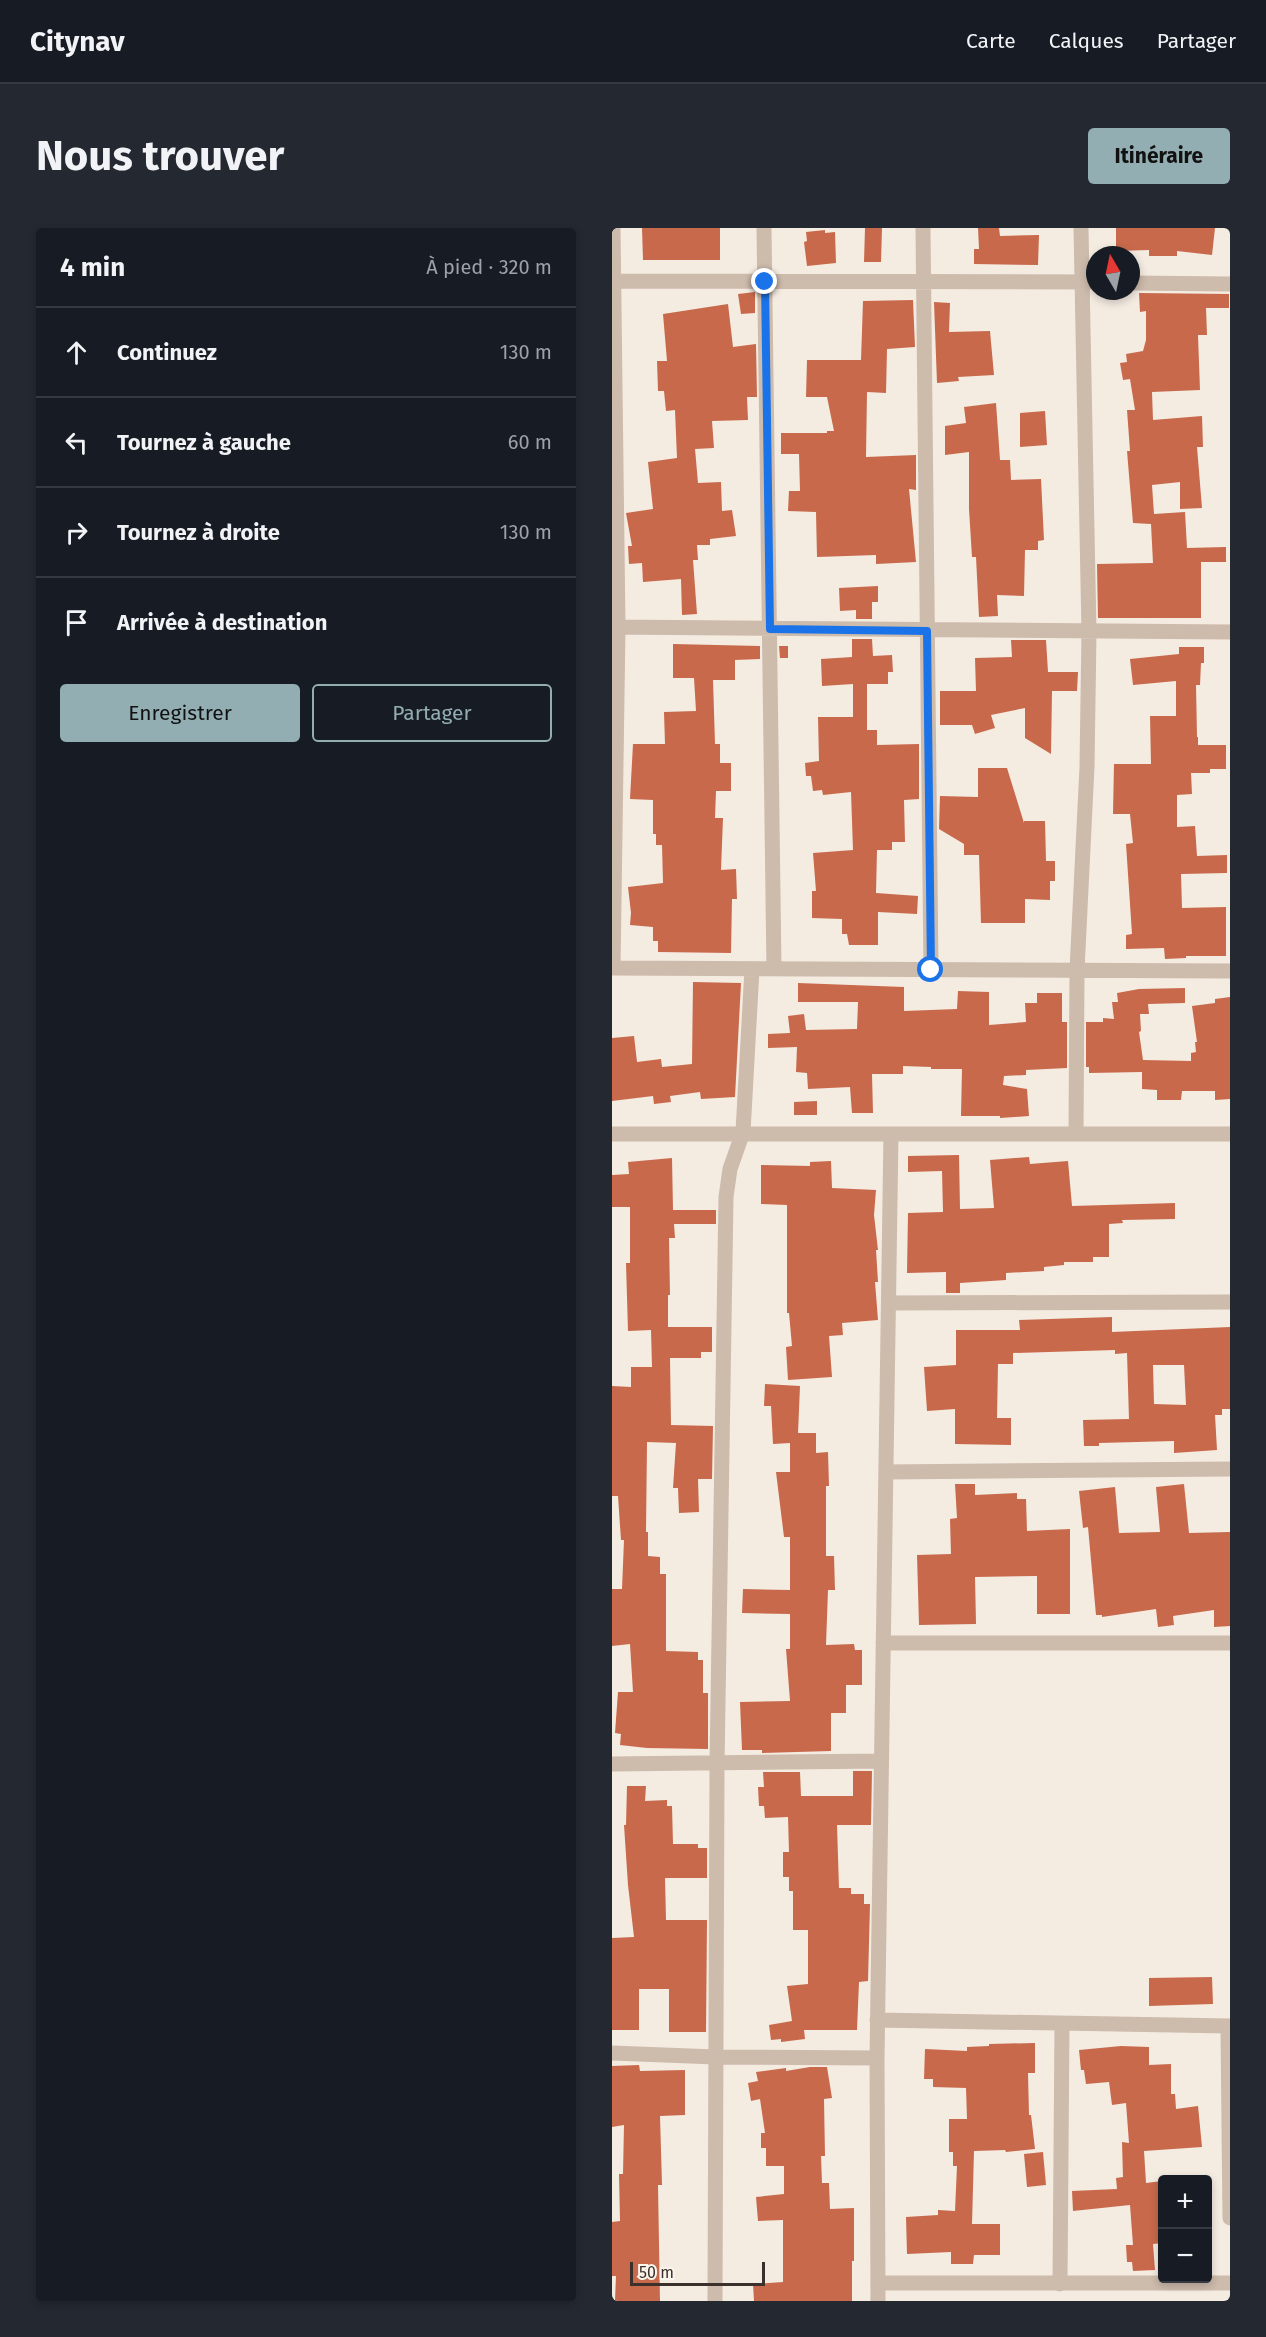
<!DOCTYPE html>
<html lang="fr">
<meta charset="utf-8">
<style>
:root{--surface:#171b24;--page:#242831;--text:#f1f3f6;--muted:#9ea1a6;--line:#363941;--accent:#92aeb2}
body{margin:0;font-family:"Fira Sans",sans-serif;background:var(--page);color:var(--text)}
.controls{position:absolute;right:18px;bottom:18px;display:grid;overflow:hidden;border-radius:6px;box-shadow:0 3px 9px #0003}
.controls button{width:54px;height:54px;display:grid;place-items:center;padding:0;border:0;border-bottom:2px solid var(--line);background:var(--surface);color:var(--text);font:30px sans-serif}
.compass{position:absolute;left:474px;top:18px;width:54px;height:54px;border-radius:50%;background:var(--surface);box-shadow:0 3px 9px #0003;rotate:351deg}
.scale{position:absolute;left:18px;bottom:15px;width:135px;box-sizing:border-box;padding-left:6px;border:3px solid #3b302b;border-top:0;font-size:16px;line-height:21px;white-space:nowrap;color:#3b302b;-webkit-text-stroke:4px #fbf5ee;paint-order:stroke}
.stop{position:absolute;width:18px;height:18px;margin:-14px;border:4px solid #1a73e8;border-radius:50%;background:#fff}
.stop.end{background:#1a73e8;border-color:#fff;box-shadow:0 2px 6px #0008}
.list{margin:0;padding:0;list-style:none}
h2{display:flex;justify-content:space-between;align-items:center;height:78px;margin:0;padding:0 24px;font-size:26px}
h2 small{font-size:20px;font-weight:400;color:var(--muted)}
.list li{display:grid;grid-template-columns:39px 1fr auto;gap:18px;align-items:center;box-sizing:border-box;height:90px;padding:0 24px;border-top:2px solid var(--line)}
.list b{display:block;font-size:22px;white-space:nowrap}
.list em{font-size:20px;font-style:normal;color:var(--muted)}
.actions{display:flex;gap:12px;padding:18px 24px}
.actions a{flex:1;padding:14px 0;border:2px solid var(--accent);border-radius:6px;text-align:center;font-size:21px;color:var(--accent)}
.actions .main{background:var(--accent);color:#111}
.icon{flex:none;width:33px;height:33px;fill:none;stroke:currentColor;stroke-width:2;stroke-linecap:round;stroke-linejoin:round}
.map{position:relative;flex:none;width:618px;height:2073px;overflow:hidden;border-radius:6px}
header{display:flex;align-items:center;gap:36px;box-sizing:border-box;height:84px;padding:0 30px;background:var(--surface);border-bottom:2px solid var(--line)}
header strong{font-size:28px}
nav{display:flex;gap:33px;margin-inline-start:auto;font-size:21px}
.intro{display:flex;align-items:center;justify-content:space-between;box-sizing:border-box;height:144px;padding:0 36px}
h1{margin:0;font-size:42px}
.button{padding:15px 27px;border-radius:6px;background:var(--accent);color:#111;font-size:21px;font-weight:700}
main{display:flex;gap:36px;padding:0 36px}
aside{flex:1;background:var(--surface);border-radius:6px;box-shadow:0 3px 9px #0003}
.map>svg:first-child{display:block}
</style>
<header>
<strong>Citynav</strong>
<nav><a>Carte</a><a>Calques</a><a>Partager</a></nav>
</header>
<div class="intro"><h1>Nous trouver</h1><a class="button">Itinéraire</a></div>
<main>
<aside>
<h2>4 min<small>À pied · 320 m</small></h2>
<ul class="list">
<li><svg class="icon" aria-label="ahead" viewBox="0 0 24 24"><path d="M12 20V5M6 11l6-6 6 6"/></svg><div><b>Continuez</b></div><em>130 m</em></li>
<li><svg class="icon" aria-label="left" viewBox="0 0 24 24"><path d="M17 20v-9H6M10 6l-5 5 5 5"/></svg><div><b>Tournez à gauche</b></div><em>60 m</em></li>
<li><svg class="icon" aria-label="right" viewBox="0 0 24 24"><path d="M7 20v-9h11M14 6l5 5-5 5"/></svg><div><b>Tournez à droite</b></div><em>130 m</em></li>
<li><svg class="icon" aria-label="arrive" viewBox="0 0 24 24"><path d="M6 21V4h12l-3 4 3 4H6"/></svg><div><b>Arrivée à destination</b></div></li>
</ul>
<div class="actions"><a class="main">Enregistrer</a><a>Partager</a></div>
</aside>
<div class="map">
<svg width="618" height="2073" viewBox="0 0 618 2073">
<rect width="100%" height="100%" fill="#f4ebe1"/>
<!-- building -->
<path fill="#c8694b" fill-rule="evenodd" d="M 30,0 L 108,0 L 108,32 L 31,32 Z
M 253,0 L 270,0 L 269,34 L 252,34 Z
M 366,0 L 387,0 L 388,8 L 427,7 L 426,37 L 362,36 L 362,21 L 367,21 Z
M 504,0 L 603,0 L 600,27 L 565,23 L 565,28 L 537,28 L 537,22 L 504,23 Z
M 213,2 L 213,5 L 223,4 L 224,35 L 195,38 L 192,14 L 195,13 L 194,4 Z
M 143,64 L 143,85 L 129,86 L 126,66 Z
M 527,65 L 617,66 L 617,80 L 594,80 L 595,107 L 586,107 L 588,162 L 540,164 L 541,192 L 590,188 L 591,219 L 585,219 L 590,280 L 568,281 L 568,254 L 540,257 L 542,286 L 573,284 L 575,320 L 614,319 L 614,334 L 589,334 L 589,390 L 486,390 L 485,336 L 541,335 L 539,296 L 521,295 L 515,223 L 518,223 L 515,182 L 523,182 L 518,151 L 511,152 L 508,135 L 515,134 L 514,126 L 531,123 L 534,112 L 534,83 L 528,84 Z
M 301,72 L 303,119 L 275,121 L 274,165 L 255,164 L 254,229 L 304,227 L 304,262 L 297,261 L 304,334 L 264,336 L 264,327 L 205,329 L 204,284 L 176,283 L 177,263 L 188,263 L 187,226 L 169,226 L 169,205 L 215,205 L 215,203 L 222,203 L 215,169 L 194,169 L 195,132 L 249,132 L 251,73 Z
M 322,74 L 338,75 L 337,104 L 378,103 L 382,147 L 346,149 L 347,153 L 325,155 Z
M 116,76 L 121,119 L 144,116 L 145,169 L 135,169 L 136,192 L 100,193 L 102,220 L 83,221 L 86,255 L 109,254 L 110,283 L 120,282 L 124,308 L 98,311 L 98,317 L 85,317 L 86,332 L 81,332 L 85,386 L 70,387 L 69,351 L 31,354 L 30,335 L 17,336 L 16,318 L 20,318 L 14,285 L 41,281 L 36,234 L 65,230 L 63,182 L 54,183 L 52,163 L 46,163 L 45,133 L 55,133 L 51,86 Z
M 384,175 L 388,232 L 398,232 L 399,252 L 429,251 L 432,312 L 426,313 L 426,322 L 413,322 L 412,368 L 385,367 L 386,388 L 367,389 L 364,329 L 360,329 L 357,281 L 357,224 L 333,227 L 333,198 L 354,195 L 352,179 Z
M 433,183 L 435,217 L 408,219 L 408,185 Z
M 266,358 L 266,374 L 260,374 L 260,391 L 244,391 L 244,382 L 228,383 L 227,360 Z
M 240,411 L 260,411 L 261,428 L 280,427 L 281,444 L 276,444 L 276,456 L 255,456 L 255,502 L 265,502 L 265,517 L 307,516 L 307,571 L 292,572 L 293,614 L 280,614 L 280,622 L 265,622 L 264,665 L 306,668 L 305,686 L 266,684 L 266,717 L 237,717 L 235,706 L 230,706 L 230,691 L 200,690 L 200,663 L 204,663 L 201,625 L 241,622 L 239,564 L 211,567 L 210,562 L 201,563 L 199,548 L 194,548 L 193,535 L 207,533 L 206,489 L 241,489 L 241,456 L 210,458 L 209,431 L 240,429 Z
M 399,412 L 434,412 L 436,444 L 466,444 L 465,463 L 440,463 L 439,526 L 413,510 L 413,480 L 379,487 L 383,500 L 363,506 L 360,497 L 328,497 L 328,463 L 364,463 L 363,430 L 400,429 Z
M 61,416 L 148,418 L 148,431 L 123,432 L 123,452 L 101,452 L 103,516 L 108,516 L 108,535 L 119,535 L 119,563 L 104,563 L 103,590 L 111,590 L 109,642 L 124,641 L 125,671 L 120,671 L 119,725 L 46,724 L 46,713 L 41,713 L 41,699 L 18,697 L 19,685 L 16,659 L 51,655 L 50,617 L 44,617 L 44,606 L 41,606 L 41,572 L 18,571 L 21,516 L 53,516 L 52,484 L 84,483 L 82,450 L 61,450 Z
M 167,418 L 176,418 L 176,430 L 168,430 Z
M 567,419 L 592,419 L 592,435 L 589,435 L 588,457 L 584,457 L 585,509 L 586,509 L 586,517 L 614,517 L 614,541 L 598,541 L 598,545 L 579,545 L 580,566 L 565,567 L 565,599 L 583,598 L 585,628 L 615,627 L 615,645 L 569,646 L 570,680 L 614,679 L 614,728 L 574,728 L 574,730 L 553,731 L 552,720 L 514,721 L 514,707 L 520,706 L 514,616 L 521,615 L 518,586 L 501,586 L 502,536 L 539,536 L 538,488 L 564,488 L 564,453 L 521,457 L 518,431 L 567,426 Z
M 366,540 L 395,540 L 412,595 L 412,593 L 433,593 L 434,633 L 443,633 L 443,653 L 438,653 L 438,672 L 413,671 L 413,695 L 369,695 L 367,627 L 352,627 L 352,616 L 327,601 L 328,568 L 366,569 Z
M 81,754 L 129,755 L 123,869 L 89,871 L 88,864 L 58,868 L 59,874 L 42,876 L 41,868 L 0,873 L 0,810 L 22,808 L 25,834 L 49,831 L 50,839 L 80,836 Z
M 186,755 L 292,759 L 292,783 L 345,781 L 346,763 L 377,764 L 377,797 L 414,794 L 413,775 L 425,775 L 425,765 L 450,765 L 450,794 L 455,794 L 455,840 L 414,842 L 414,847 L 392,848 L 391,857 L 415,861 L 417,888 L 388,890 L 388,888 L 349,888 L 350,841 L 319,841 L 319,839 L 291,838 L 291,846 L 260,846 L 261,885 L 240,885 L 238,859 L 196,861 L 195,845 L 184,844 L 185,819 L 156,820 L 156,806 L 178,805 L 176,788 L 192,786 L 194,802 L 245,801 L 246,774 L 186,774 Z
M 573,760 L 573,775 L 536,776 L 537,786 L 528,786 L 529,803 L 527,804 L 531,832 L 579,833 L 579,825 L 584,824 L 583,814 L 585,814 L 580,778 L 603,775 L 603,771 L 618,769 L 618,871 L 603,872 L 603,863 L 570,863 L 569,872 L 545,872 L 545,862 L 530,861 L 530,844 L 477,845 L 477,839 L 474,839 L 474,794 L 491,794 L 491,790 L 502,791 L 500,774 L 506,774 L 505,765 L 527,761 Z
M 205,873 L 205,887 L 182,887 L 182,874 Z
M 347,927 L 348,981 L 382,980 L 378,932 L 417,929 L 418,936 L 456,933 L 460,978 L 563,975 L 563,991 L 510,992 L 511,995 L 497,996 L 497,1029 L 481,1029 L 481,1034 L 452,1034 L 452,1037 L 432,1039 L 432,1043 L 394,1045 L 394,1052 L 348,1055 L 348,1065 L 334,1065 L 334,1044 L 295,1045 L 296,985 L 331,984 L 330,943 L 296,944 L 296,928 Z
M 60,930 L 61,982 L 104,982 L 104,996 L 62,996 L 63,1010 L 57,1010 L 58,1067 L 56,1067 L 56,1099 L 100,1099 L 100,1124 L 89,1124 L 89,1130 L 58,1130 L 59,1197 L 101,1198 L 100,1251 L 86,1251 L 87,1284 L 67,1285 L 66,1260 L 61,1260 L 64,1215 L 35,1214 L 34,1304 L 36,1304 L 36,1328 L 48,1329 L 48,1346 L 54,1346 L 54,1423 L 86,1424 L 86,1432 L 91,1432 L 91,1465 L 96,1465 L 96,1521 L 35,1520 L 8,1517 L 9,1506 L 3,1505 L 6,1464 L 21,1464 L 18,1416 L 0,1418 L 0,1361 L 10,1361 L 12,1312 L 9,1312 L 6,1268 L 0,1268 L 0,1158 L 19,1159 L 19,1139 L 40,1139 L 39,1102 L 16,1103 L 14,1035 L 18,1035 L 18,979 L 0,979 L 0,947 L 17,946 L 16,934 Z
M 219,933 L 220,960 L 264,962 L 262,987 L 266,1022 L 264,1022 L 266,1054 L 263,1054 L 266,1092 L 230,1095 L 231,1107 L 217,1108 L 220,1149 L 176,1152 L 174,1119 L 180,1118 L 177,1085 L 175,1085 L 175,977 L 149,976 L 149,937 L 198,938 L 198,934 Z
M 500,1089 L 500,1104 L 618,1099 L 618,1181 L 610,1181 L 610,1187 L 603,1187 L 605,1222 L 562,1225 L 562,1213 L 487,1215 L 487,1218 L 472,1218 L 471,1192 L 517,1191 L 515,1125 L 503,1126 L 503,1122 L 401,1125 L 401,1136 L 386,1136 L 385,1190 L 399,1190 L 399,1217 L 343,1216 L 343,1181 L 315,1183 L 312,1139 L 344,1137 L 344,1102 L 408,1102 L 407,1092 ZM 541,1137 L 572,1137 L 574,1177 L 542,1176 Z
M 153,1156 L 188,1158 L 186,1205 L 204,1205 L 204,1225 L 216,1224 L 217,1258 L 214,1258 L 214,1328 L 222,1328 L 223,1362 L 216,1362 L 214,1417 L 242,1416 L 243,1422 L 250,1422 L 250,1457 L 234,1457 L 234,1485 L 219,1485 L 219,1523 L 150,1525 L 150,1522 L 130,1522 L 128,1474 L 178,1473 L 174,1421 L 178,1421 L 178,1386 L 130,1385 L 131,1361 L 178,1362 L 178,1309 L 172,1309 L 164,1244 L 178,1244 L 178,1215 L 161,1216 L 159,1178 L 152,1178 Z
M 343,1256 L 363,1256 L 363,1267 L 405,1265 L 405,1271 L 414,1271 L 415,1303 L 458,1301 L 458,1386 L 425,1386 L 425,1348 L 363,1349 L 364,1396 L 307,1397 L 305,1327 L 339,1326 L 338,1291 L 345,1290 Z
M 572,1256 L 577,1305 L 618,1304 L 618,1398 L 602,1399 L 602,1382 L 561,1388 L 562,1397 L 546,1399 L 544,1381 L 490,1389 L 490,1387 L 484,1387 L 476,1299 L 471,1300 L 467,1263 L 503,1259 L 507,1305 L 548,1304 L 544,1259 Z
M 241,1543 L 260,1543 L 259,1597 L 225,1597 L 227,1660 L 239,1660 L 239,1666 L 252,1666 L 252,1676 L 258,1676 L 256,1753 L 247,1754 L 245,1802 L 192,1802 L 193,1811 L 169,1814 L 169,1811 L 159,1812 L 157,1797 L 180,1793 L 175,1758 L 196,1756 L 196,1702 L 181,1702 L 181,1663 L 177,1663 L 177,1649 L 171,1649 L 171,1624 L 177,1624 L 176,1589 L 153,1590 L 152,1578 L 147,1578 L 146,1559 L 152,1559 L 151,1544 L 188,1544 L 189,1568 L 241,1568 Z
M 15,1558 L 34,1558 L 33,1573 L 55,1572 L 55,1578 L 60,1578 L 61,1616 L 86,1616 L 86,1620 L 95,1620 L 95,1650 L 53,1650 L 54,1692 L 95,1692 L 94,1804 L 57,1804 L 57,1761 L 27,1761 L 27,1802 L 0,1802 L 0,1710 L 22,1709 L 16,1657 L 12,1597 L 14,1597 Z
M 600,1749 L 601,1776 L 537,1778 L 537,1750 Z
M 423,1815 L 423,1845 L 416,1845 L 417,1887 L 419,1887 L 423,1921 L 394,1924 L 393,1922 L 362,1923 L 360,1996 L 388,1996 L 388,2027 L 362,2027 L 361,2036 L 339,2036 L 339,2024 L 295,2026 L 294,1989 L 326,1987 L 326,1982 L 343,1983 L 345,1938 L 341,1938 L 341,1924 L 337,1924 L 337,1891 L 355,1891 L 354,1860 L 321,1859 L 321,1851 L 312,1851 L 313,1821 L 355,1823 L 355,1819 L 377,1818 L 377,1816 Z
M 509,1818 L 537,1819 L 537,1837 L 559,1836 L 559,1866 L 563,1866 L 564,1881 L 586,1878 L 590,1919 L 532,1923 L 534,1955 L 550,1953 L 550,2015 L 541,2016 L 543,2042 L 521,2043 L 520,2034 L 515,2034 L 514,2017 L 521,2017 L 518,1977 L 461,1983 L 460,1963 L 505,1961 L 504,1950 L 511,1949 L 510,1914 L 517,1915 L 514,1875 L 500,1877 L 497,1854 L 474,1856 L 472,1842 L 469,1842 L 467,1822 Z
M 27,1837 L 28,1843 L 73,1842 L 73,1887 L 48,1888 L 50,1957 L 46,1957 L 48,2073 L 3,2073 L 4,2048 L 0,2048 L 0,1994 L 8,1993 L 7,1946 L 11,1946 L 12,1897 L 0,1899 L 0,1838 Z
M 198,1839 L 215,1839 L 220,1870 L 212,1871 L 213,1928 L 209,1928 L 210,1955 L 217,1955 L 218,1981 L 242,1980 L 242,2033 L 240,2033 L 240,2073 L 142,2073 L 141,2056 L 171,2054 L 171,1992 L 146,1993 L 144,1969 L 172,1966 L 172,1938 L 154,1938 L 154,1920 L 149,1920 L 149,1905 L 153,1905 L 148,1871 L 139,1873 L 136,1855 L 146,1853 L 144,1844 L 174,1840 L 174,1843 Z
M 431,1924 L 434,1957 L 415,1959 L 412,1926 Z"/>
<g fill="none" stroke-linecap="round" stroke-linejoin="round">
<!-- street -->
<path stroke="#cdbbac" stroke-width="15" d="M 152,0 L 162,741
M 311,0 L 319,742
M 0,53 L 483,54
M 519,55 L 618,56
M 0,399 L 618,404
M 0,740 L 618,743
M 1,740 L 6,399 L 1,0
M 0,906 L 618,906
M 464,906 L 465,742 L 475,539 L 477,404 L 469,0
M 277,1075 L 618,1074
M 274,1244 L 618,1241
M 271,1415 L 618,1415
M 0,1536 L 269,1533
M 265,1792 L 618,1798
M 616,1798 L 618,1990
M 0,1825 L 104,1829 L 265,1830
M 266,2055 L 618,2055
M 448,2056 L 450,1796
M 103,2073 L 105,1537 L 114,969 L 118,941 L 131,904 L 140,741
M 266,2073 L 265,1830 L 279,906"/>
</g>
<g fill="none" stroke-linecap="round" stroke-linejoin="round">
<!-- route -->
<path stroke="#1a73e8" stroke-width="8" d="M 153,54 L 158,401 L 315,403 L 319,742"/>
</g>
</svg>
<div class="controls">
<button>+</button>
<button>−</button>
</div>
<svg class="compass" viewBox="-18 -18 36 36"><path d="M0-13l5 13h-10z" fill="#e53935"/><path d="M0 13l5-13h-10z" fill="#9ea1a6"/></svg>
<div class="scale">50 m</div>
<div class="stop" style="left:319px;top:742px"></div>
<div class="stop end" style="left:153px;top:54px"></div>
</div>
</main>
